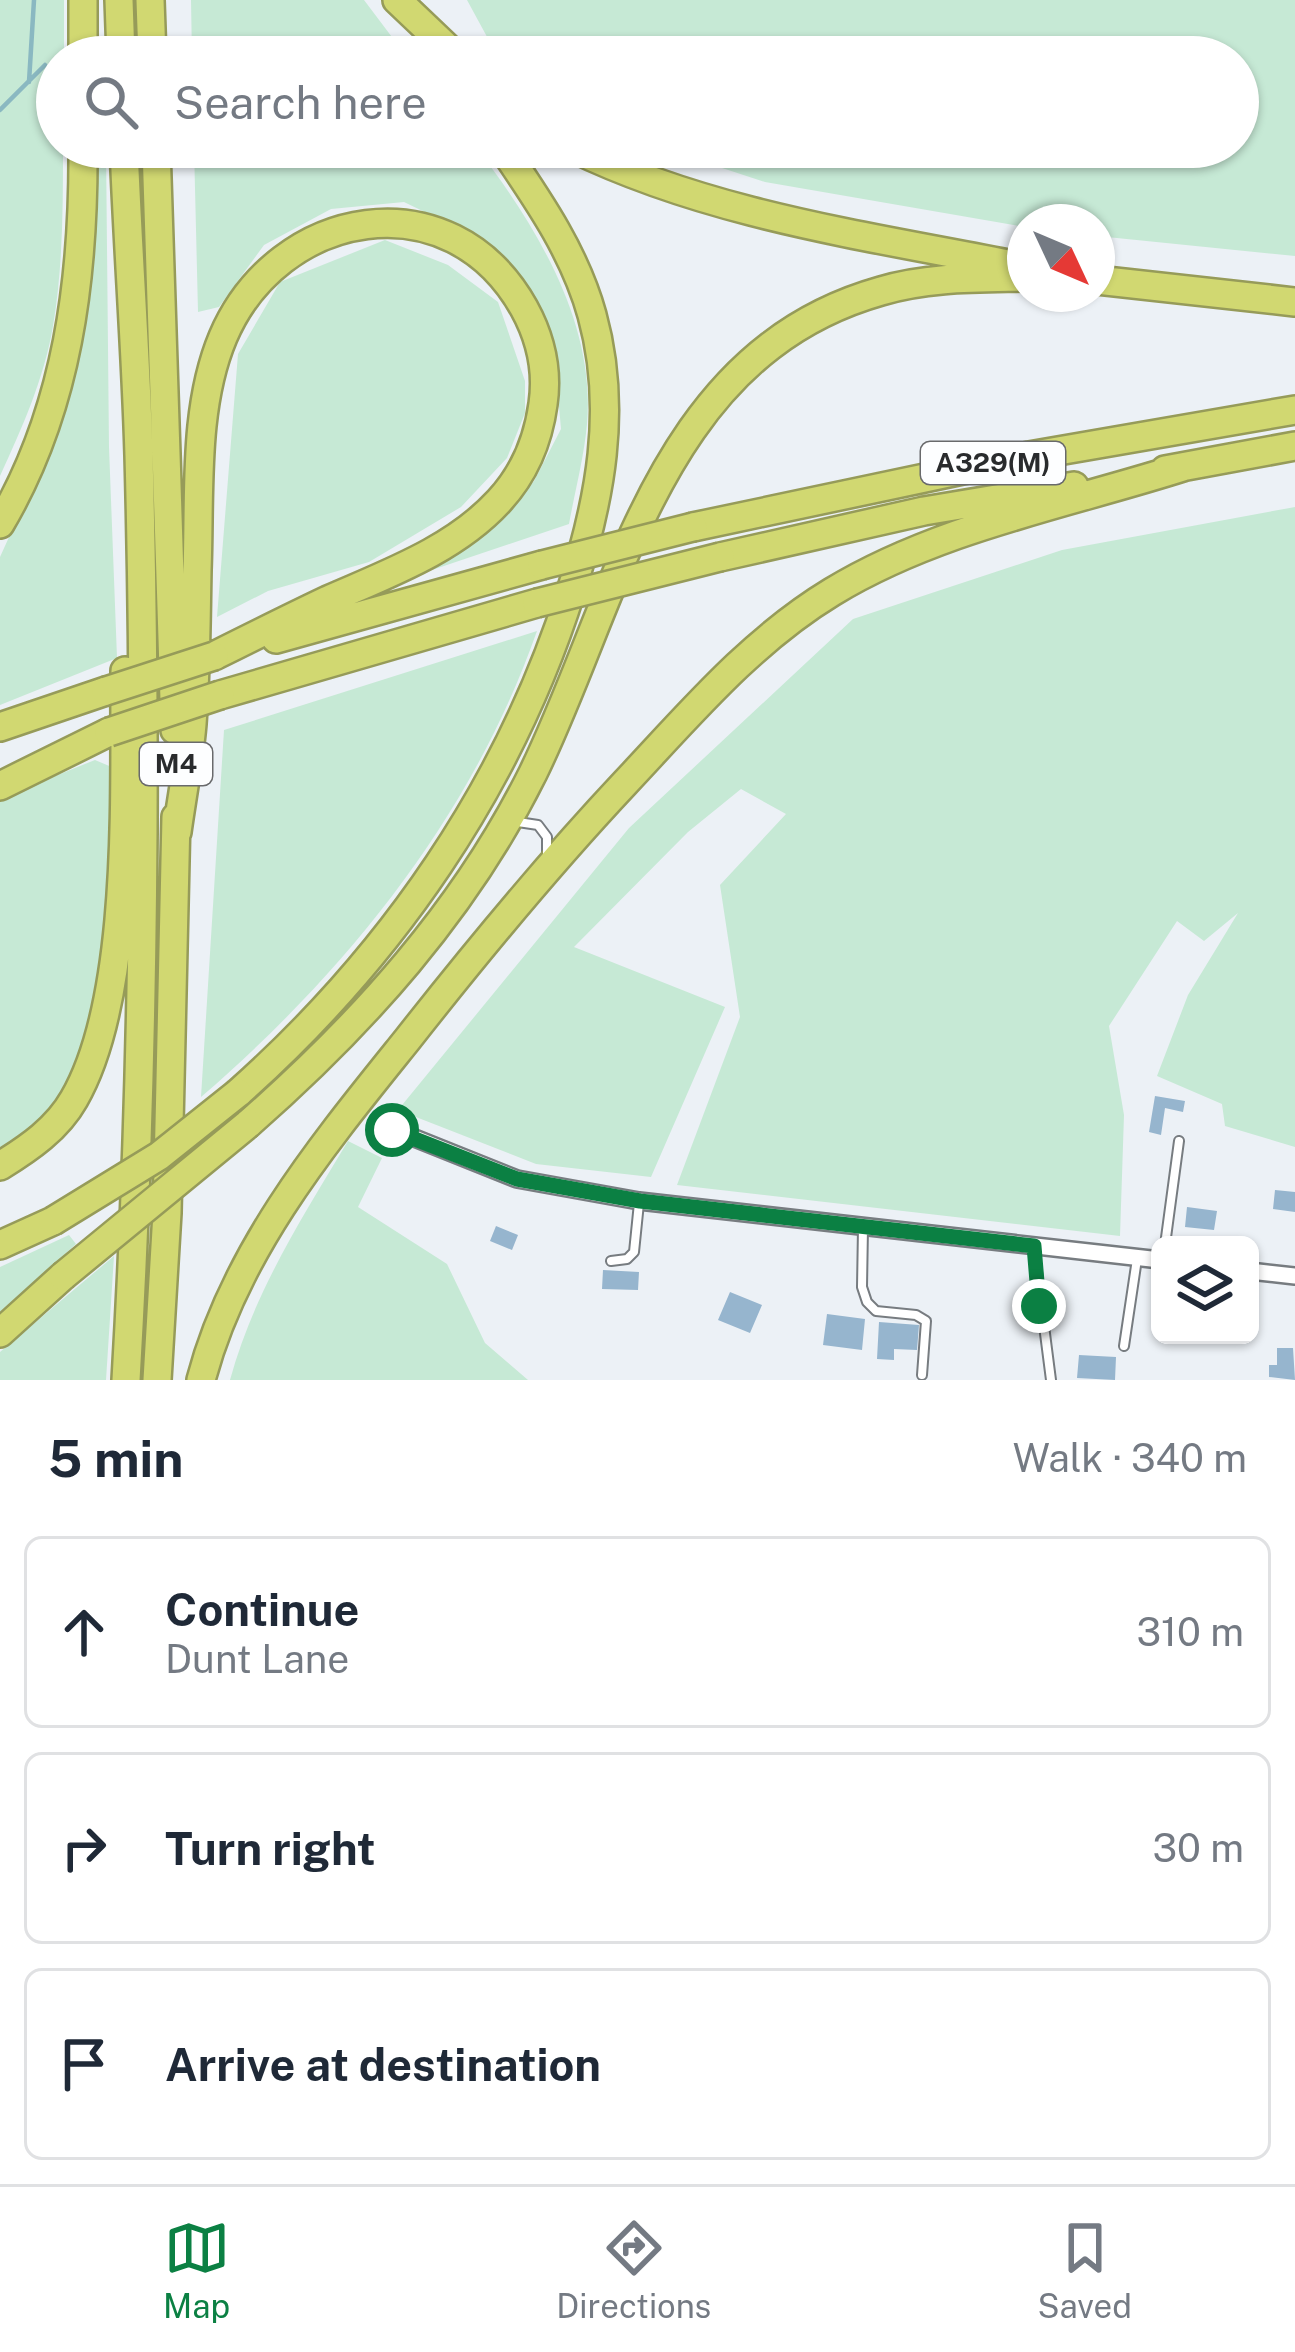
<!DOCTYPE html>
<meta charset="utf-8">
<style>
:root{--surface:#fff;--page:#f6f6f7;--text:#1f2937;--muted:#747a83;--line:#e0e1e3;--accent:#0b8043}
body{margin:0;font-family:"Public Sans",sans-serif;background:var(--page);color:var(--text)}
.controls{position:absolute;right:36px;bottom:36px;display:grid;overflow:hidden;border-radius:18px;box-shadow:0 3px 9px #0004}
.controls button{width:108px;height:108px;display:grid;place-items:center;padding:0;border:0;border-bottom:3px solid var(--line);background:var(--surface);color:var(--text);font:60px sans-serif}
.compass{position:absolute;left:1007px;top:204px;width:108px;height:108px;border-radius:50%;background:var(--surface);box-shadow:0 3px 9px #0004;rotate:134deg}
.stop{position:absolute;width:36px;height:36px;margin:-27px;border:9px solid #0b8043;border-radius:50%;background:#fff}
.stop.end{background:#0b8043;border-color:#fff;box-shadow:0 3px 12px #0008}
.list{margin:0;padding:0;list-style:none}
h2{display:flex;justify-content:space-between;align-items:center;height:156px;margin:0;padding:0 48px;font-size:51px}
h2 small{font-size:39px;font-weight:400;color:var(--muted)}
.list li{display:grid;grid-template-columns:78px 1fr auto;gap:36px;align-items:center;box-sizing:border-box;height:192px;margin:0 24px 24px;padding:0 24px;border:3px solid var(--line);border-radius:18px}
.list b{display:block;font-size:45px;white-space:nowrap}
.list p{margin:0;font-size:39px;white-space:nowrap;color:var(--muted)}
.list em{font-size:39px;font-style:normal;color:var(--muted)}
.icon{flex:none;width:66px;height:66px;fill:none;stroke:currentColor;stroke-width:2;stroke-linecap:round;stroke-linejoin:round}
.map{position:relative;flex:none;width:1295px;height:1380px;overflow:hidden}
.search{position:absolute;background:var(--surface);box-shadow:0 3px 9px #0004;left:36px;right:36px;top:36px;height:132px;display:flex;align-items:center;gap:30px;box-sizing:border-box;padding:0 42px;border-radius:66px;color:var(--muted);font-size:45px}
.sheet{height:804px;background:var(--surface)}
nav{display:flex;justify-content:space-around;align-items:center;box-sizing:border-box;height:168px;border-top:3px solid var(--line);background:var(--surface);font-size:33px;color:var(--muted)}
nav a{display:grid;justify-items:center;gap:6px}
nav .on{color:var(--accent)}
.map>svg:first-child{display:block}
</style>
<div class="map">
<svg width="1295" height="1380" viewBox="0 0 1295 1380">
<rect width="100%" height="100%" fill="#ecf1f6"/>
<!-- green -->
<path fill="#c6e9d5" d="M 0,0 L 64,0 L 64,57 L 57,57 L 57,147 L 63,147 C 63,205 63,268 53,326 C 44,379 22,428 0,476 Z
M 191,0 L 364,0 L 407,57 L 192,57 Z
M 467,0 L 1295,0 L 1295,256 L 1097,236 L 1097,222 L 1025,222 L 1025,227 L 765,182 L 658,147 L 1238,147 L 1238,57 L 498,57 Z
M 95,147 L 106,147 L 109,447 L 117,658 L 0,705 L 0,557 L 34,482 Z
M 194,147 L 476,147 C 535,224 596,322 587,424 C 584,457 575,491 569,524 L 432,570 L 499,521 L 534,481 L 561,429 L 555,361 L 536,302 L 491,244 L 404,202 L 331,209 L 264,245 L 219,307 L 198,312 Z
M 385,240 L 448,265 L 498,302 L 525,381 L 525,413 L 507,458 L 461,507 L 369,562 L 268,591 L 217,617 L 238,354 L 280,282 Z
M 1295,507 L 1295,1147 L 1225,1126 L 1222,1104 L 1157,1076 L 1188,995 L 1238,913 L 1204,941 L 1177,921 L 1109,1026 L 1124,1115 L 1120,1236 L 677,1185 L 740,1017 L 720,885 L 786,814 L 741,789 L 688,832 L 574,947 L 725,1007 L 651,1177 L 536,1164 L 398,1110 L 629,828 L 853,619 L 1062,550 Z
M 537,631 C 472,816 348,970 201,1097 L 224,730 Z
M 95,760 L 114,768 C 111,875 122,1009 62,1102 C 49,1123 19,1141 0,1157 L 0,798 Z
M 348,1141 L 382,1158 L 358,1207 L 447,1264 L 485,1343 L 528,1380 L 230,1380 C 254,1292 302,1218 348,1141 Z
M 69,1235 L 76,1244 L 0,1312 L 0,1267 Z
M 114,1256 L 106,1380 L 0,1380 L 0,1352 Z"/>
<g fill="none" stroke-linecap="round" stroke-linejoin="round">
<!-- stream -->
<path stroke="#8ab8c1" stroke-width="4.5" d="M 29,82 L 34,0
M 0,110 L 45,65"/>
</g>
<!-- building -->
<path fill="#96b5ce" d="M 1155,1096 L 1185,1101 L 1183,1112 L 1165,1108 L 1161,1135 L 1149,1132 Z
M 1275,1190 L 1295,1192 L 1295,1212 L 1273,1209 Z
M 1187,1207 L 1217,1211 L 1214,1230 L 1185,1227 Z
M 496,1226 L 518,1235 L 512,1250 L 490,1241 Z
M 603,1270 L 639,1272 L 638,1290 L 602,1289 Z
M 730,1292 L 762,1305 L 750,1333 L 718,1320 Z
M 827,1314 L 865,1319 L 862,1350 L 823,1345 Z
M 879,1322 L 919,1325 L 917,1350 L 894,1349 L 894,1360 L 877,1359 Z
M 1277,1348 L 1293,1348 L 1295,1380 L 1269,1377 L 1269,1365 L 1277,1365 Z
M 1079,1355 L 1116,1357 L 1115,1380 L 1077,1378 Z"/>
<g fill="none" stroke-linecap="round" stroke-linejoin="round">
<defs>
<path id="lane" d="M 518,822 L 538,825 L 547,837 L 547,857
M 863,1228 L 862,1287 L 867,1302 L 876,1311 L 916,1315 L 926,1321 L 922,1375
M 1165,1245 L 1179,1141
M 1034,1248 L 1051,1380
M 611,1261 L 627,1259 L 634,1252 L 639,1203
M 1124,1346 L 1137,1259"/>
<path id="street" d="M 392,1129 L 517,1179 L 639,1201 L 1160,1260
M 1250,1271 L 1295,1276"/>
<path id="highway" d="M 119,0 L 121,57
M 150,0 L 152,57
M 397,0 L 457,57
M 83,57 L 83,0
M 124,147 C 128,250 136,352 139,455 C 147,764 144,1072 126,1380
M 156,147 L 175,730
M 571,147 C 710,215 868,236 1018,266
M 1097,280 L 1295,302
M 1165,470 L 1295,446
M 0,524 C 68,409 84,278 83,147
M 693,527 L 1029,456 L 1295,410
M 720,557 L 924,511 L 1074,486
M 276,639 L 542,565
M 220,695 L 537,603
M 0,727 L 106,691
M 0,786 L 109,732
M 177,832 C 182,796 189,760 192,724 C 196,673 196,621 197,570 C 200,495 193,408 223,337 C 278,208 450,176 524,308 C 540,337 548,370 543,404 C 538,441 525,473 499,501 C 454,550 387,574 328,600 C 290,618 252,637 214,656
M 238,1093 C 391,957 509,787 571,591 C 600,501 618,409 592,315 C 575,253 538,200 502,147
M 248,1124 C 362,1024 465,910 533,773 C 621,593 658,354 881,291 C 928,277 977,278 1025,277
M 0,1166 C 29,1148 57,1129 74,1099 C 133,997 124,789 125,671
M 0,1245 L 53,1221
M 0,1333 L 63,1276
M 157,1380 L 167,1213 L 176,817
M 201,1380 C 235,1250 325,1142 407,1040 C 477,951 548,865 625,783 C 689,715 751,641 832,592 C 937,528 1067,504 1183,467"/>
</defs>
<!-- lane casing -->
<use href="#lane" stroke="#777c80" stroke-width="12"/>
<!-- street casing -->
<use href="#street" stroke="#777c80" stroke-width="20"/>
<!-- highway casing -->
<use href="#highway" stroke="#969b59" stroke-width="32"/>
<!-- lane -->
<use href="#lane" stroke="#fff" stroke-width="8"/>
<!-- street -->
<use href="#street" stroke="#fff" stroke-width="15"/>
<!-- highway -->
<use href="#highway" stroke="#d1d871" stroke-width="27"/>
<defs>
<path id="highway-bridge" d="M 542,565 L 693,527
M 537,603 L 720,557
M 106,691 L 214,656
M 109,732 L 220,695
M 53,1221 L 159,1156 L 238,1093
M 63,1276 L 248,1124"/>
</defs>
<!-- highway-bridge casing -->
<use href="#highway-bridge" stroke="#969b59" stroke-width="32" stroke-linecap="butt"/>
<!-- highway-bridge -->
<use href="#highway-bridge" stroke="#d1d871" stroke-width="27"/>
</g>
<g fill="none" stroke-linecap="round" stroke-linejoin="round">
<!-- route -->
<path stroke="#0b8043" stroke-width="15" d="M 392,1130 L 517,1179 L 640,1201 L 1034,1246 L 1039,1306"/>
</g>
<g text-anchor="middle" stroke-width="9" stroke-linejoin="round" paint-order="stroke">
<!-- shield labels -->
<g fill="#fdfeff" stroke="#696a6c" stroke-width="3">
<rect x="921" y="442" width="144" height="42" rx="9"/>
<rect x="140" y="743" width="72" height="42" rx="9"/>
</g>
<g font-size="27" font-weight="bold" fill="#292b2d">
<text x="993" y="472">A329(M)</text>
<text x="176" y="773">M4</text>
</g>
</g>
</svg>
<div class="controls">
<button><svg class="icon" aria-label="layers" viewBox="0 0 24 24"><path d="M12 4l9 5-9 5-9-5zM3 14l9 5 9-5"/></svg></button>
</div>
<svg class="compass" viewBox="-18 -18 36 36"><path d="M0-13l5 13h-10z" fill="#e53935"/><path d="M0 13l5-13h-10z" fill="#747a83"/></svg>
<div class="stop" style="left:392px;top:1130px"></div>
<div class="stop end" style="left:1039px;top:1306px"></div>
<div class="search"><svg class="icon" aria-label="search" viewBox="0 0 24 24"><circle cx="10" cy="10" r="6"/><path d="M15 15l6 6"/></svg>Search here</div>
</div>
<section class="sheet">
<h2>5 min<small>Walk · 340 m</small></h2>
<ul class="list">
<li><svg class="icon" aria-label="ahead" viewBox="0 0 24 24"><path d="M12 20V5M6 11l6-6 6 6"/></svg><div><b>Continue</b><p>Dunt Lane</p></div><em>310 m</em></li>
<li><svg class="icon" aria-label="right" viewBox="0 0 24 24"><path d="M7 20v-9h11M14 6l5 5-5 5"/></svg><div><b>Turn right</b></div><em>30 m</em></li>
<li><svg class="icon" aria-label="arrive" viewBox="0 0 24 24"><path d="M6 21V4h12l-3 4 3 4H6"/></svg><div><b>Arrive at destination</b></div></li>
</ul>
</section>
<nav>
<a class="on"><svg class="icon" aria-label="map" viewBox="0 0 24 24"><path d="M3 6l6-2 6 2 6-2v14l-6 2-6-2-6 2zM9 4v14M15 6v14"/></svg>Map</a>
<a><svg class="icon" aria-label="directions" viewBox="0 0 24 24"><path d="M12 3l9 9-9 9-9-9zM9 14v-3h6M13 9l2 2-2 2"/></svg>Directions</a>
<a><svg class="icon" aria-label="saved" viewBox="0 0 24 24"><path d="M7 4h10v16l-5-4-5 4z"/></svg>Saved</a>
</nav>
